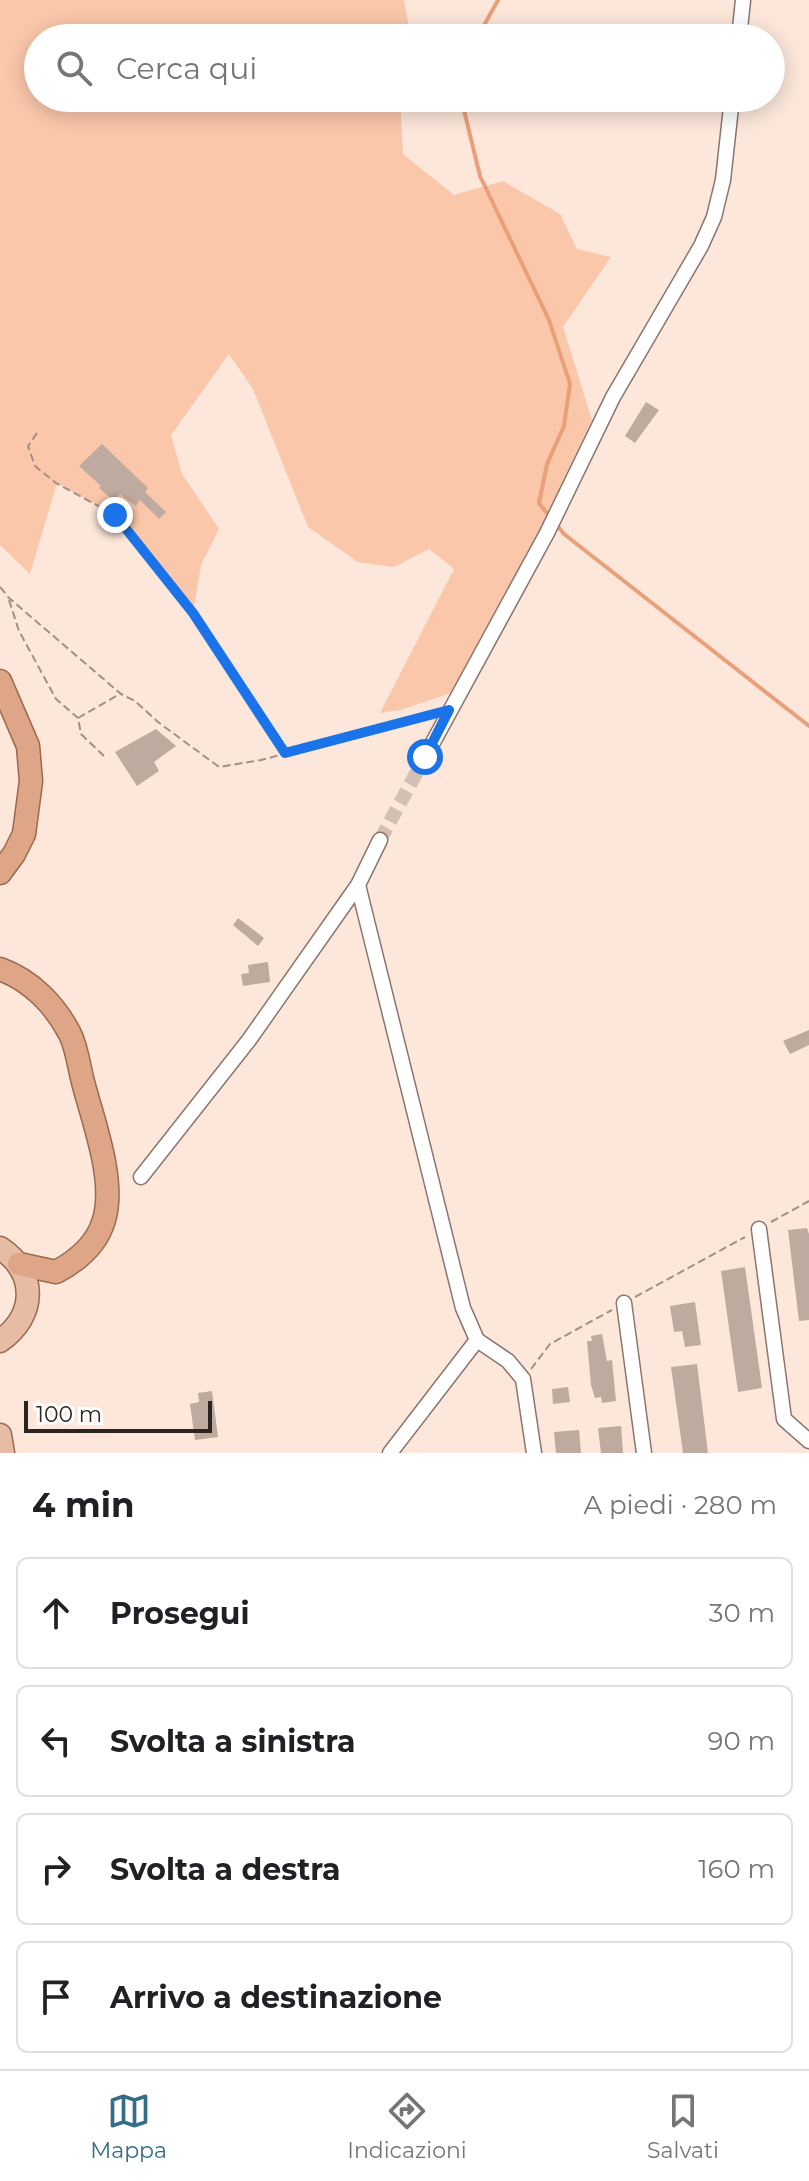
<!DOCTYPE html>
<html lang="it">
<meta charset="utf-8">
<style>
:root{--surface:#fff;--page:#f6f6f6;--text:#202124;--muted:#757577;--line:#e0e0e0;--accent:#346d87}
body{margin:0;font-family:Montserrat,sans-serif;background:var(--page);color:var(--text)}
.scale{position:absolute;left:24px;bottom:20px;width:188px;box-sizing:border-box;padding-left:8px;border:4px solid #2c241f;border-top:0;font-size:22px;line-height:28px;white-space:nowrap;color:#2c241f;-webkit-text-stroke:6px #fff;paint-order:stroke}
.stop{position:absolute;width:24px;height:24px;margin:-18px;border:6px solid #1a73e8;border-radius:50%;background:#fff}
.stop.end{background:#1a73e8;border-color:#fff;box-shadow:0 2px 8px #0008}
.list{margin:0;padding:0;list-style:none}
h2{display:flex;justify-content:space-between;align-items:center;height:104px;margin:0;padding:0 32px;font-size:34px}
h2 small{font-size:26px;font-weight:400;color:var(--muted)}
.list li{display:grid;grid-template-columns:52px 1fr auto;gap:24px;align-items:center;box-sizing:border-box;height:112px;margin:0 16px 16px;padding:0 16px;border:2px solid var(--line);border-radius:12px}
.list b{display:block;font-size:30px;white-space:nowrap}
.list em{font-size:26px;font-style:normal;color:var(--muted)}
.icon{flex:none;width:44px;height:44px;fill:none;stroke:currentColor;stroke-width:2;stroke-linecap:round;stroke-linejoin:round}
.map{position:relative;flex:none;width:809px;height:1453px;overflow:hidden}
.search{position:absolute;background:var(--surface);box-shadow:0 4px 20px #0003;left:24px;right:24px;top:24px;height:88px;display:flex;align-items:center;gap:20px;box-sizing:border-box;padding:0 28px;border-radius:44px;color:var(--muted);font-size:30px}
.sheet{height:616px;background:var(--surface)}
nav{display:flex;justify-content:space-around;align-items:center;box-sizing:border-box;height:112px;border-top:2px solid var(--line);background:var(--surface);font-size:22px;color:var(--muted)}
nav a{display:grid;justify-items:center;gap:4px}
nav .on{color:var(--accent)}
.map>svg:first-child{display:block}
</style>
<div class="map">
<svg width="809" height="1453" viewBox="0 0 809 1453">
<rect width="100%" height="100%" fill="#fde7db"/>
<!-- green -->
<path fill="#fac7ab" d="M 0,0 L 404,0 L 411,38 L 38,38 L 38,98 L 400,98 L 403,154 L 454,195 L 503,181 L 560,214 L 577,249 L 611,257 L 563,327 L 592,420 L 541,527 L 451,693 L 400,710 L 380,713 L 454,569 L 429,549 L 394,567 L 358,562 L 308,527 L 253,389 L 229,354 L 171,435 L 182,474 L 219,529 L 201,565 L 193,613 L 115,515 L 57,483 L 30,574 L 0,545 Z"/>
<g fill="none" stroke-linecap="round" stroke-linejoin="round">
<!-- stream -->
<path stroke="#e9a078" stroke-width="4" d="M 477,38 L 498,0
M 461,98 L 480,176 L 549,320 L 570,384 L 564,426 L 547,464 L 539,503 L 550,517
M 556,524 L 564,534 L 809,726"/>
</g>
<!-- building -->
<path fill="#bfaa9f" d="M 646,402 L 659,410 L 635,443 L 625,436 Z
M 102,444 L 148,488 L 145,492 L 166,512 L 159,519 L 140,500 L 136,506 L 120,494 L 114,501 L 99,488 L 101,486 L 79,466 Z
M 156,729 L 176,746 L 154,762 L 159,771 L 137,786 L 115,752 Z
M 238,918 L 264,938 L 258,946 L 233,925 Z
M 268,962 L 270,982 L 243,986 L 241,974 L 249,973 L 248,965 Z
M 809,1030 L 809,1045 L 790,1054 L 783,1041 Z
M 807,1228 L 809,1234 L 809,1320 L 799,1321 L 788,1230 Z
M 745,1267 L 762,1388 L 738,1392 L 721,1271 Z
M 695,1302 L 701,1345 L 685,1347 L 682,1331 L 674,1332 L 670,1306 Z
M 602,1334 L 607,1361 L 612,1360 L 616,1401 L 602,1403 L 601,1397 L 595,1398 L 591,1385 L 587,1341 L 592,1341 L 591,1336 Z
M 697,1364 L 708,1453 L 683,1453 L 671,1367 Z
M 568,1387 L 570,1402 L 553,1404 L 552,1389 Z
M 212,1391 L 218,1437 L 195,1440 L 190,1404 L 199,1402 L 198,1393 Z
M 621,1426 L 623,1453 L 601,1453 L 598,1428 Z
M 579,1430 L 581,1453 L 556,1453 L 554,1432 Z"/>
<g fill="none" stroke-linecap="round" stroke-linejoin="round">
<!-- minor-tunnel -->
<path stroke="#d3c0b5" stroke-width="14" stroke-dasharray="14 7" stroke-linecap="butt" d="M 380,840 L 425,757"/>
<defs>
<path id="minor" d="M 739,38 L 743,0
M 425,757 L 547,533 L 613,397 L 701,246 L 714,217 L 723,180 L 732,98
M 358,885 L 463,1308 L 477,1340
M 141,1177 L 249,1040 L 358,885 L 380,840
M 759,1229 L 784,1419 L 809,1441
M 624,1303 L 644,1453
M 390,1453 L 477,1340 L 508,1361 L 523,1379 L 534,1453"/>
<path id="primary" d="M 0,1248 C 38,1273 36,1316 0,1341
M 0,1435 L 3,1453"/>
<path id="trunk" d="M 0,681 L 28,746 L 31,781 L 24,834 L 14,854 L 0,873
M 0,969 C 31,980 55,1005 70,1034 C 77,1048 79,1067 83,1082 C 93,1121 116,1180 104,1220 C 97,1244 77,1261 56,1272 L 19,1264"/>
</defs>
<!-- minor casing -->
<use href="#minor" stroke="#8a766c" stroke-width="17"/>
<!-- primary casing -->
<use href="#primary" stroke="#9a6a4e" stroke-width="25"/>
<!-- trunk casing -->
<use href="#trunk" stroke="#9a6a4e" stroke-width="25"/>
<!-- path -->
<path stroke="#a09088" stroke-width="2" stroke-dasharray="8 4" stroke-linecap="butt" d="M 37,433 L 28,446 L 35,466 L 56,483 L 115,515 L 143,547 L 193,613 L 285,752
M 0,587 L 9,598 L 121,694 L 135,701 L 158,722 L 219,767 L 261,760 L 430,715
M 9,600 L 19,631 L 56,699 L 78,718
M 104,756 L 81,734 L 78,718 L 118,695
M 771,1222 L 809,1201
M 635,1297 L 745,1237
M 531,1369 L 550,1344 L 612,1310"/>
<!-- minor -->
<use href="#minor" stroke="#fff" stroke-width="14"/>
<!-- primary -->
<use href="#primary" stroke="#e6bca4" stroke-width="22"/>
<!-- trunk -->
<use href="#trunk" stroke="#dea686" stroke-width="22"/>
</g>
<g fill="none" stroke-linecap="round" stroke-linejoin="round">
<!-- route -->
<path stroke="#1a73e8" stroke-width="10" d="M 115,515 L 193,613 L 285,753 L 449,710 L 425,757"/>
</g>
</svg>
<div class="scale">100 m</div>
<div class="stop" style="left:425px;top:757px"></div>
<div class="stop end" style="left:115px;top:515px"></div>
<div class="search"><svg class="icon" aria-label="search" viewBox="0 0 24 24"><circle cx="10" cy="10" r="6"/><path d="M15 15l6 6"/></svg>Cerca qui</div>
</div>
<section class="sheet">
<h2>4 min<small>A piedi · 280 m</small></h2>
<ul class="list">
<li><svg class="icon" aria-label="ahead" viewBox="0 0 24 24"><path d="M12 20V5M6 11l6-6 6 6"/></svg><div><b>Prosegui</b></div><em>30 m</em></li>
<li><svg class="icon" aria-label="left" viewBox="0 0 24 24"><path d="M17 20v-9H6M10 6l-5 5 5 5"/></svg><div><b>Svolta a sinistra</b></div><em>90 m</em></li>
<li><svg class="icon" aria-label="right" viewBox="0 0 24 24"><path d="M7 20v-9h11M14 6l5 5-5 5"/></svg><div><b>Svolta a destra</b></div><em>160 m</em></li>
<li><svg class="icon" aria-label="arrive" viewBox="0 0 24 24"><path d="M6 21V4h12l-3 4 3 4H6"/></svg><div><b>Arrivo a destinazione</b></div></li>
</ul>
</section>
<nav>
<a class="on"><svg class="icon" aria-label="map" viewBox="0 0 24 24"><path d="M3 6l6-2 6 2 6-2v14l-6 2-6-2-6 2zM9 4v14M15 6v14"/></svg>Mappa</a>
<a><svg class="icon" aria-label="directions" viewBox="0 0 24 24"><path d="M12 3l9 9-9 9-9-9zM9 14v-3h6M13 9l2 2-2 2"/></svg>Indicazioni</a>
<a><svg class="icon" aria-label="saved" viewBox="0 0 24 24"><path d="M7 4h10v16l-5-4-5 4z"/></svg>Salvati</a>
</nav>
